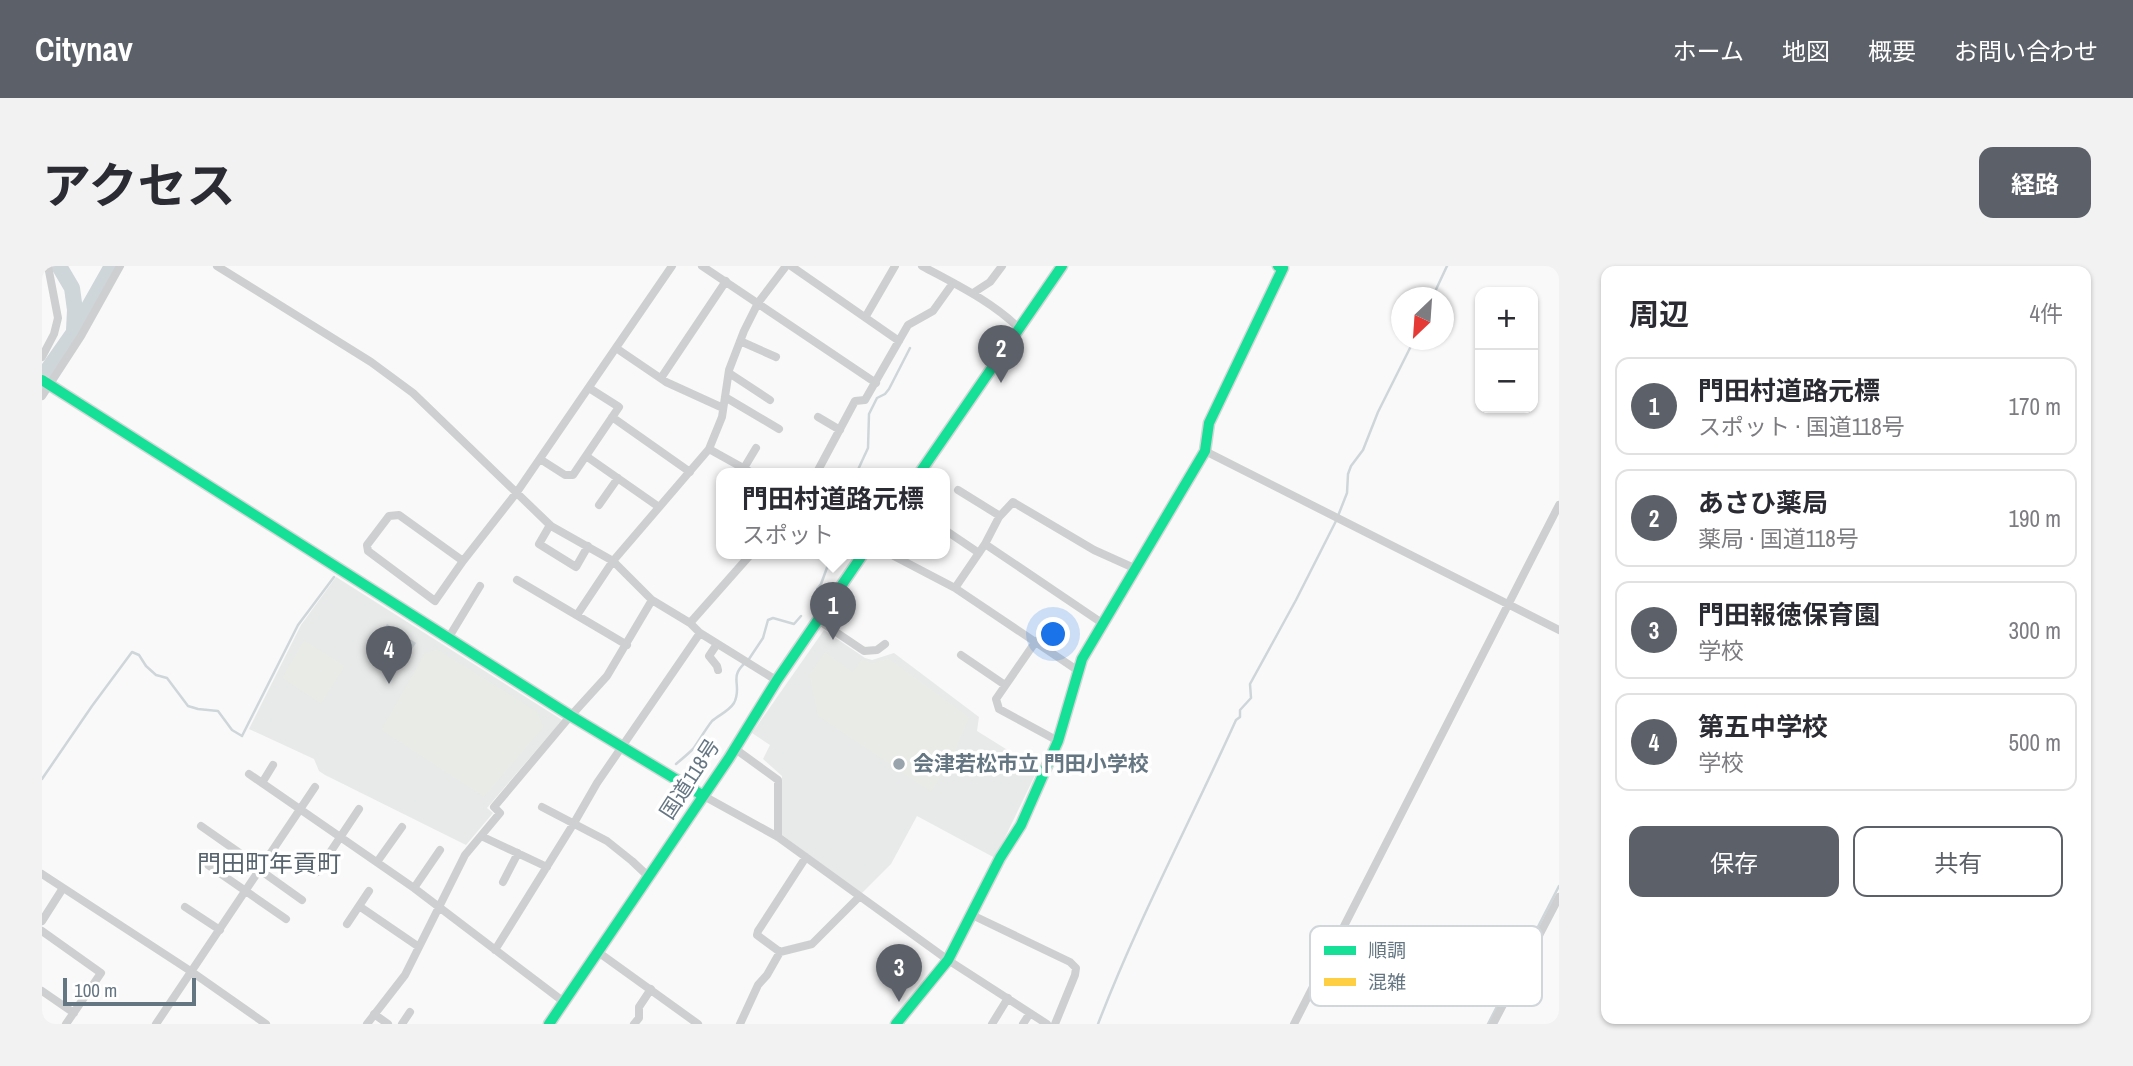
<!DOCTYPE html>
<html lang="ja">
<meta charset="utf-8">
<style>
:root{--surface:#fff;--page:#f2f2f3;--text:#2b2b33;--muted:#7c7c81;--line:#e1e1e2;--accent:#5c6169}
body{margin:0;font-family:"Archivo Narrow","Noto Sans JP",sans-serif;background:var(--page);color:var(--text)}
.controls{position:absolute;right:21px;top:21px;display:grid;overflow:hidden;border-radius:14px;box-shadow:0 2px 5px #0004}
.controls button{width:63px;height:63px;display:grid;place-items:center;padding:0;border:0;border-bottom:2px solid var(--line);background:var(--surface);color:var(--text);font:35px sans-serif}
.compass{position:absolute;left:1349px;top:21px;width:63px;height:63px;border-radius:50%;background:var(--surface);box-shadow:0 2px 5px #0004;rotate:205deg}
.scale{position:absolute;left:21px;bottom:18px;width:133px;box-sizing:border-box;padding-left:7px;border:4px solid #657683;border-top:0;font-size:19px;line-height:24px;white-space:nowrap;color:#657683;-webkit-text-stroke:5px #fff;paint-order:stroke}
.you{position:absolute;left:1012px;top:369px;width:24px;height:24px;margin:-18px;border:5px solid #fff;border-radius:50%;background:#1a73e8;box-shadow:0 0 0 10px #1a73e833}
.badge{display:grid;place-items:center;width:46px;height:46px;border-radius:50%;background:var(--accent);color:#fff;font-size:23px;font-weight:700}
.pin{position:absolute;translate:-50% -58px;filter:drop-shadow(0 2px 4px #0008)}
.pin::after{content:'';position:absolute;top:37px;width:24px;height:21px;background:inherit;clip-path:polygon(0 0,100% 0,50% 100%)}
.popup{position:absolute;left:674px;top:202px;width:234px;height:91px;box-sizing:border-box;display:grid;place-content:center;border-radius:14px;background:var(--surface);filter:drop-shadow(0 2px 5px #0005);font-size:23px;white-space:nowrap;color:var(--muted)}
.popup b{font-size:26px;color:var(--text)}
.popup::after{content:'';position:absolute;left:50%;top:100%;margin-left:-14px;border:14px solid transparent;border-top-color:var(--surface)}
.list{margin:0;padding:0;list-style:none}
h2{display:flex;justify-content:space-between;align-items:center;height:91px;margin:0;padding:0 28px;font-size:30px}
h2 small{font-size:23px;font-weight:400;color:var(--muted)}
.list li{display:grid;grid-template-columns:46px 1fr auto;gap:21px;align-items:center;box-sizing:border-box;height:98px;margin:0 14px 14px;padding:0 14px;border:2px solid var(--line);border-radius:14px}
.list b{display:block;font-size:26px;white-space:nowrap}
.list p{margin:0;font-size:23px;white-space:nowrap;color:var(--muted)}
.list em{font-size:23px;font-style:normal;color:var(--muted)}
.actions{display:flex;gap:14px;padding:21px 28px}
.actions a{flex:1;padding:16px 0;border:2px solid var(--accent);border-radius:14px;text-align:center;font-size:24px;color:var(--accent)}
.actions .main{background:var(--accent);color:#fff}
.map{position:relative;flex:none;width:1517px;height:758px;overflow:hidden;border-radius:14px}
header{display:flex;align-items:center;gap:42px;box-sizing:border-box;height:98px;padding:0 35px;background:var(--accent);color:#fff}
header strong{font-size:33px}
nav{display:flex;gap:38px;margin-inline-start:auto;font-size:24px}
.intro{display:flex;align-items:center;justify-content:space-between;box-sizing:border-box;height:168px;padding:0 42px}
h1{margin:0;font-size:49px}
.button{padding:18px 32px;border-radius:14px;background:var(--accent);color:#fff;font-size:24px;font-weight:700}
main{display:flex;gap:42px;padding:0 42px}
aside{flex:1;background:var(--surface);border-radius:14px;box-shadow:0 2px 5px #0004}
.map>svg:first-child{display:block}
</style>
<header>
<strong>Citynav</strong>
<nav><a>ホーム</a><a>地図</a><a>概要</a><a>お問い合わせ</a></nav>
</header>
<div class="intro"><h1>アクセス</h1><a class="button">経路</a></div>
<main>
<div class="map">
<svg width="1517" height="758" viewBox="0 0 1517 758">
<rect width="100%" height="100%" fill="#f9f9f9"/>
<!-- built -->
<path fill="#e8e9e9" d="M 294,311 L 520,454 L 445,542 L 451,547 L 424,579 L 283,509 L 277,505 L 272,493 L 207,463 L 259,359 Z
M 782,364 L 823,392 L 830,394 L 852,387 L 937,451 L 935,465 L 996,503 L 953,592 L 875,550 L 849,598 L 819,628 L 739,568 L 740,510 L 721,493 L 728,479 L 710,467 Z"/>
<!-- green -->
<path fill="#e8ebe6" d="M 262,374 L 303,400 L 279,438 L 240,412 Z
M 395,383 L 496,446 L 501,462 L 442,531 L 339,464 L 383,387 Z
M 783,386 L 811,406 L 820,393 L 830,397 L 846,392 L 927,451 L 910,494 L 889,526 L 776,450 L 767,409 Z"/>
<!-- water -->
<path fill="#ced6d9" d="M 345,358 L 374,377 L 364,392 L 336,373 Z"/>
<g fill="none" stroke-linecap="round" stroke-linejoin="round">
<!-- stream -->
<path stroke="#ced6d9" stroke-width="2.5" d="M 1390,32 L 1405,0
M 814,208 L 826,182 L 827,148 L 835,132 L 843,128 L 847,123 L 868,82
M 775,323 L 779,318 L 790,288
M 707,393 L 721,372 L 726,354 L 731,352 L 752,358 L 759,350
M 634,498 C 640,493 646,488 651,483 C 658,473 663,464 670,455 C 677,449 687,445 692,437 C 701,420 686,412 703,397
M 0,513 L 50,440 L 90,386 L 97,389 L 104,400 L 114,409 L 125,412 L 146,440 L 156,443 L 176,445 L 190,464 L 200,470 L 256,359 L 292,311
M 1056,758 C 1096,654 1148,556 1194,454 L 1198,451 L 1198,444 L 1209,432 L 1208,418 L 1254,334 L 1294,255 L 1305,227 L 1306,208 L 1309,200 L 1321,184 L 1336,146 L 1372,74
M 1446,758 L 1517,620"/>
<!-- river -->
<path stroke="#ced6d9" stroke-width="16" d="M 17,0 L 30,22 L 33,44 L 32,64
M 0,112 L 35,62 L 70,0"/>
<defs>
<path id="fast" d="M 0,114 L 529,450 L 660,529
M 877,208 L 1020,0
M 507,758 L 687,492 L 735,414 L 821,288
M 854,758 L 906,694 L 958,592 L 979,559 L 1016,475 L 1040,393 L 1163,185 L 1167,157 L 1241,2 L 1236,0"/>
</defs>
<!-- fast casing -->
<use href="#fast" stroke="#d5d6d7" stroke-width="13"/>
<!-- street -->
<path stroke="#cecfd0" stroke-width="8" d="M 175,0 L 329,96 L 371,127 L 509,260 L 571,295 L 610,334 L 648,357 L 658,367 L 734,414
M 660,0 L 834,117
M 749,0 L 857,75
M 880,0 C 915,19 949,35 978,63
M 931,27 L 948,16 L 960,0
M 824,50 L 853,0
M 698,75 L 734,91
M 574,82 L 624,116 L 681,142
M 0,91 L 12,68 L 16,52 L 6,0
M 687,107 L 728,134
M 619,112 L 684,15
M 0,130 L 39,70 L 78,0
M 683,131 L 737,163
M 570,151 L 648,206
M 776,151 L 798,164
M 667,183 L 712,208
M 1163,185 L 1517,364
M 544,190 L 617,241
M 498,193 L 523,209 L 531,209 L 577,141 L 547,122
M 702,202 L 714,182
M 774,208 L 813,135 L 823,134 L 866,59 L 891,45 L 911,17
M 916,224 L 958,250
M 557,239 L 576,212
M 508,259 L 497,278 L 534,301 L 546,280
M 903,264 L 937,287
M 943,278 L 1060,357
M 848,288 L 913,322 L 1035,404
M 421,295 L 357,249 L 347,250 L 325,279 L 326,285 L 393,335 L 421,295 L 475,226 L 630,0
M 475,314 L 585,379
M 913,322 L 943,278 L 957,251 L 971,236 L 1052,284 L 1092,302
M 535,349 L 571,295 L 667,183 L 680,151 L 687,104 L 702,65 L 716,37 L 744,0
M 776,354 L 822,385 L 835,384 L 843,378
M 648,357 L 709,288
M 407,371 L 438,320
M 994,375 L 954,433 L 957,443 L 1016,475
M 675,378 L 667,390 L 675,400 L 676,404
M 919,389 L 963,419
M 692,482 L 736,514 L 736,571
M 207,508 L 372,622 L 522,736
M 220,517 L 231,499
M 660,529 L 736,571 L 906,694 L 1005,758
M 500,541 L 565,575 L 590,595 L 607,611
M 159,560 L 219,602
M 439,570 L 505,601
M 335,596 L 360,561
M 166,599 L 244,653
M 218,604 L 260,634
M 275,606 L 317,543
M 0,608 L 150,706 L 224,758
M 461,616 L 476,587
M 372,622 L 398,584
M 317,640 L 377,681
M 143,641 L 178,664
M 930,649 L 1028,696 L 1034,702 L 1033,709 L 1013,758
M 0,655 L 21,622
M 305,658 L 327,625
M 0,665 L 59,707 L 24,758
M 453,684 L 532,557 L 555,517 L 658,367
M 556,686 L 656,758
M 738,686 L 715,669 L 716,665 L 764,591
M 0,725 L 32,747
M 332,748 L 346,758
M 114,758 L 273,521
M 325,758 L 363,709 L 423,589 L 458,547 L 452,541 L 525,454 L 565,410 L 610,334
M 360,758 L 368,746
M 592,758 L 597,752 L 597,741 L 609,723
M 698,758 L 716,719 L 725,709 L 738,686 L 770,678 L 817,631
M 950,758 L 966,732
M 981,758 L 988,747
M 1252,758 L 1517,239
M 1451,758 L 1517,631"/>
<!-- fast -->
<use href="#fast" stroke="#16e098" stroke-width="10"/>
</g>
<!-- markers -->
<circle fill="#99a4ac" stroke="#fff" stroke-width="2.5" cx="857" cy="498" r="7"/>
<g text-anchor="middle" stroke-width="7" stroke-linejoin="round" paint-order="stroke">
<!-- poi labels -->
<g font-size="21" font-weight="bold" fill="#657683" stroke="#fff" text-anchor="start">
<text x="871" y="505">会津若松市立 門田小学校</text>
</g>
<!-- street labels -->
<g font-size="21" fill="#657683" stroke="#fff">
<text transform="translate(648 513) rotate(-57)" y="7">国道118号</text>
</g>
<!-- quarter labels -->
<g font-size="24" fill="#57646e" stroke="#fff">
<text x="227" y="606">門田町年貢町</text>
</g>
</g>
<!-- legend -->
<rect x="1268" y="660" width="232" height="80" rx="10" fill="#fff" stroke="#d1d6da" stroke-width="2"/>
<rect x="1282" y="680" width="32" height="9" fill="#16e098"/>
<rect x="1282" y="712" width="32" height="8" fill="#ffcf43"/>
<g font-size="19" fill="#657683">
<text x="1326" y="691">順調</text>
<text x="1326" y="723">混雑</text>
</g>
</svg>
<div class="controls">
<button>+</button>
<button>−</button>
</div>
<svg class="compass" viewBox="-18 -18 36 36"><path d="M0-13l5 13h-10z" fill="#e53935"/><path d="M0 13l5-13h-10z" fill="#7c7c81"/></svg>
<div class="scale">100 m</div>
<div class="you"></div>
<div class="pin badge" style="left:791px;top:374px">1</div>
<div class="popup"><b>門田村道路元標</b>スポット</div>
<div class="pin badge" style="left:959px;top:117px">2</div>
<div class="pin badge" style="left:857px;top:736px">3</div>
<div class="pin badge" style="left:347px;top:418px">4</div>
</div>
<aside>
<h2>周辺<small>4件</small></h2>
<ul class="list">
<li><span class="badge">1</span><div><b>門田村道路元標</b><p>スポット · 国道118号</p></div><em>170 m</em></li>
<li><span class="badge">2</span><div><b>あさひ薬局</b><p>薬局 · 国道118号</p></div><em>190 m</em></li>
<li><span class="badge">3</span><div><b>門田報徳保育園</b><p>学校</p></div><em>300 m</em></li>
<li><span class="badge">4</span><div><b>第五中学校</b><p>学校</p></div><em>500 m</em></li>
</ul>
<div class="actions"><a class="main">保存</a><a>共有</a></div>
</aside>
</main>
